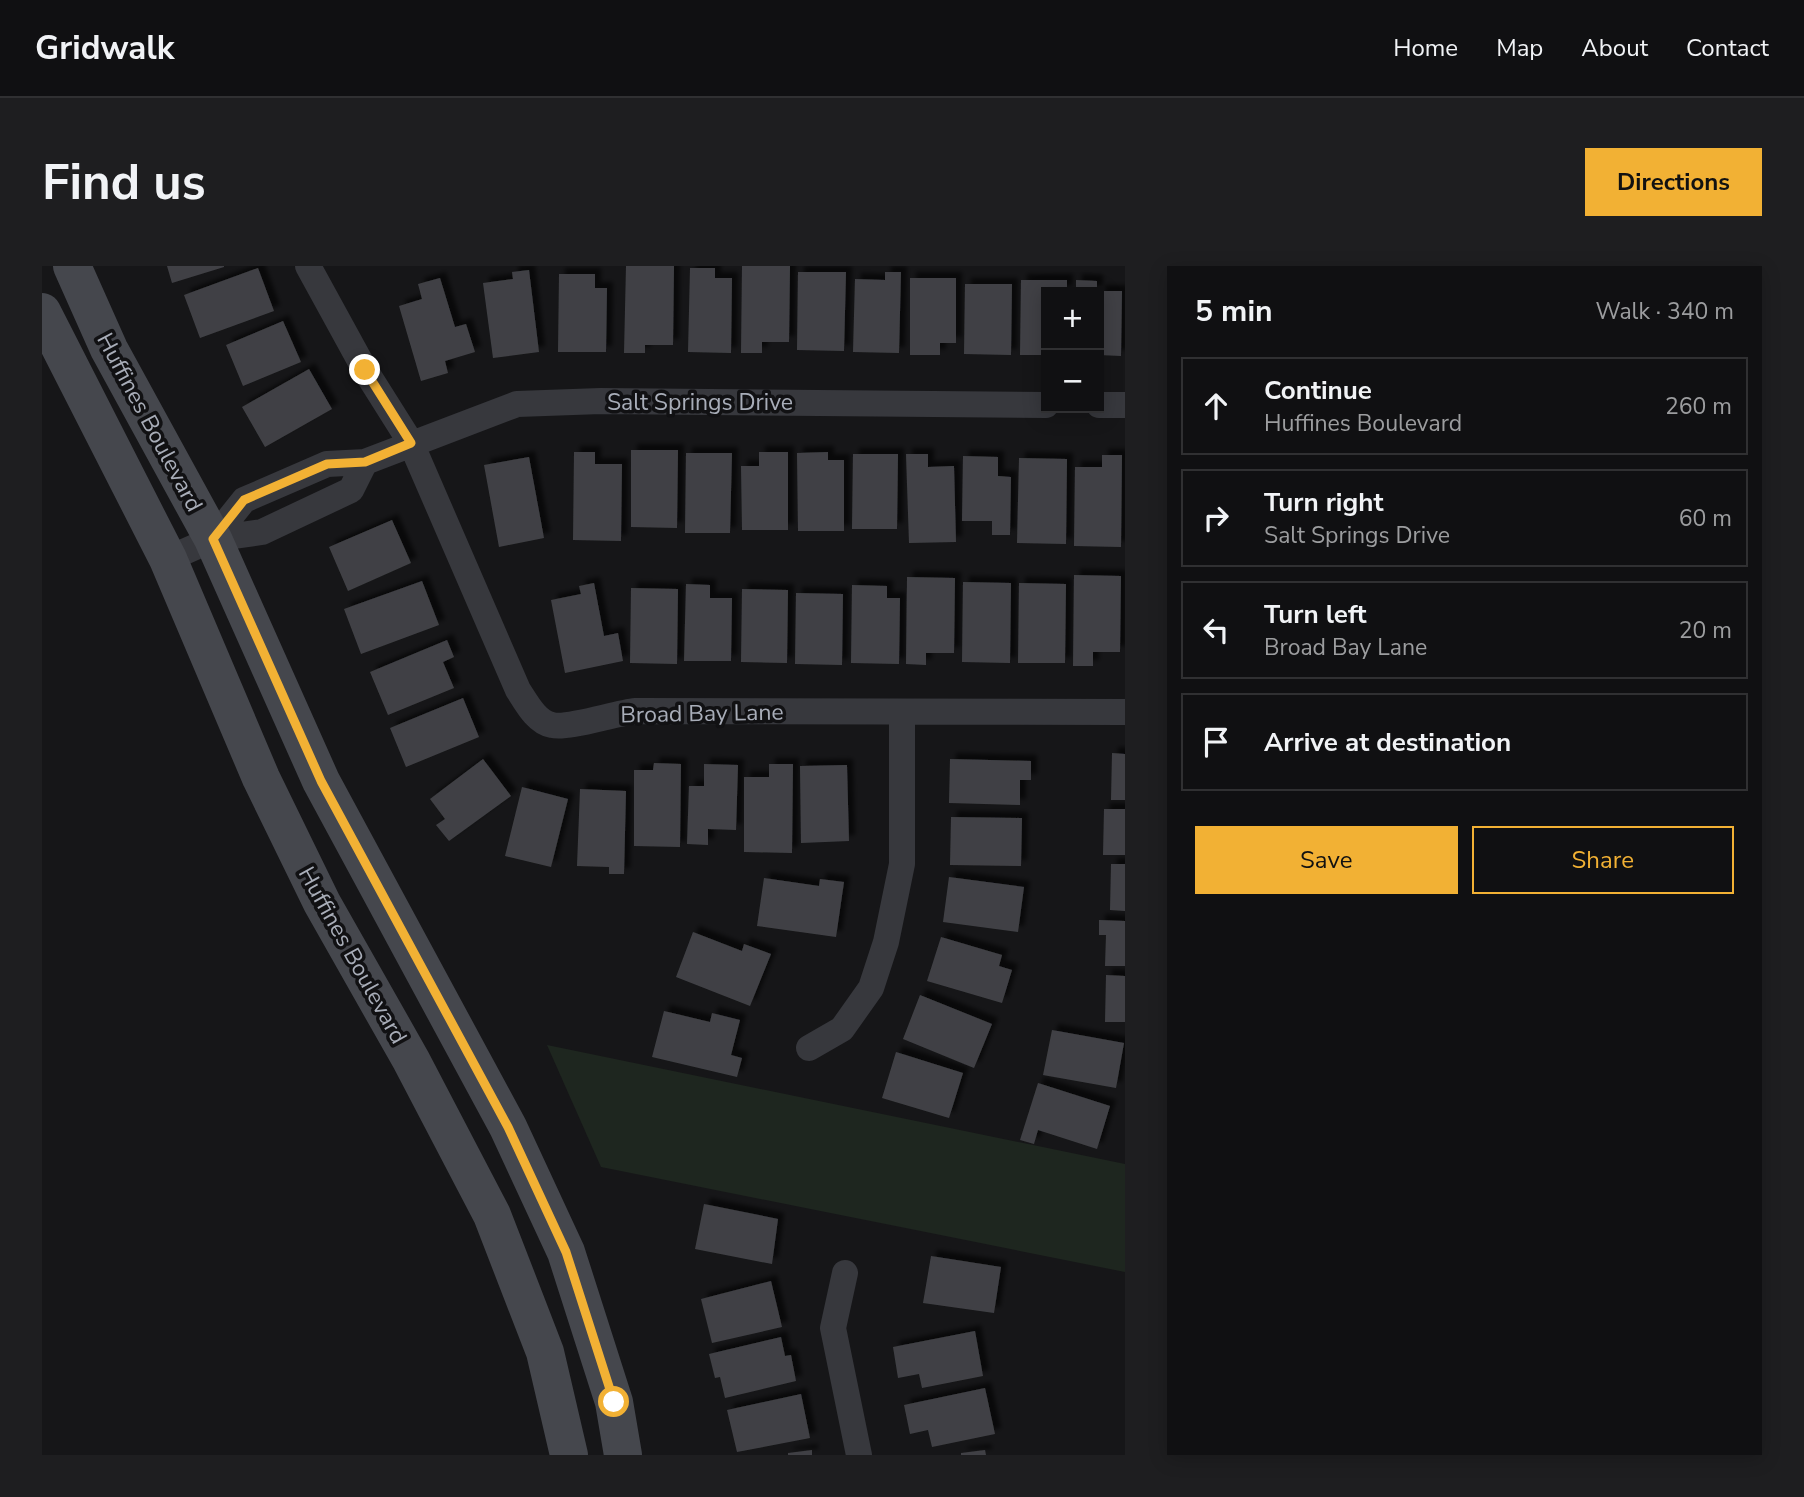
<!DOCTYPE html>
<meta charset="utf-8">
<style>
:root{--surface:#101012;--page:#1e1e20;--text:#f1f3f6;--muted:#9c9d9f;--line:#303032;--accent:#f2b134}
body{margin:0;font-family:"Nunito Sans",sans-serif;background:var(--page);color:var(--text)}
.controls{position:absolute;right:21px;top:21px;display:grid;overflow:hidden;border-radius:0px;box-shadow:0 4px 18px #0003}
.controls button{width:63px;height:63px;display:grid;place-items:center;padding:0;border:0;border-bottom:2px solid var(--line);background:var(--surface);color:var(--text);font:35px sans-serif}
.stop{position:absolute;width:21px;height:21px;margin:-16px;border:5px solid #f2b134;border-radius:50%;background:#fff}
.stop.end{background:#f2b134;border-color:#fff;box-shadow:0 2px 7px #0008}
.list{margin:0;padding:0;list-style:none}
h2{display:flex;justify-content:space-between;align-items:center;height:91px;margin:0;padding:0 28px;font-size:30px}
h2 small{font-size:23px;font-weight:400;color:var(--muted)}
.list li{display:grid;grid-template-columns:46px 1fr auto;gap:21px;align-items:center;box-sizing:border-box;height:98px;margin:0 14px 14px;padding:0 14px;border:2px solid var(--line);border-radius:0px}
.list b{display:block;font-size:26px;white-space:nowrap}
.list p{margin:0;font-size:23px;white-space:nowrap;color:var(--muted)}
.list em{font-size:23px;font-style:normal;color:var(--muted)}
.actions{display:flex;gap:14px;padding:21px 28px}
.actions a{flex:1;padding:16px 0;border:2px solid var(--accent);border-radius:0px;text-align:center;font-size:24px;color:var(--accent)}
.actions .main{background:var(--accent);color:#111}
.icon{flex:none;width:38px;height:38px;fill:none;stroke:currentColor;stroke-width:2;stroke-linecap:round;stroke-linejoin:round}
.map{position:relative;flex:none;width:1083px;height:1189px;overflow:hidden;border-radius:0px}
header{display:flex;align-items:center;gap:42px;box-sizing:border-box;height:98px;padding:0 35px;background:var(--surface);border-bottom:2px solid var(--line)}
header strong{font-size:33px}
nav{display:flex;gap:38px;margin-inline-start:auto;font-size:24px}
.intro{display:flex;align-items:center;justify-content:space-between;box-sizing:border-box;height:168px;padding:0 42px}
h1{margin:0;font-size:49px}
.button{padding:18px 32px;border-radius:0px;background:var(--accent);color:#111;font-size:24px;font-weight:700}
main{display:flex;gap:42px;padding:0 42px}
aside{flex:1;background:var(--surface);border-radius:0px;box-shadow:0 4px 18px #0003}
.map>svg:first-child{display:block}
</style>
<header>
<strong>Gridwalk</strong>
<nav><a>Home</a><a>Map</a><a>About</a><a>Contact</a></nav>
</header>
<div class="intro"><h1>Find us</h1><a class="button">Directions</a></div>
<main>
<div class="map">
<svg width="1083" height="1189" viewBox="0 0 1083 1189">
<defs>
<filter id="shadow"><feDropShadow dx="6" dy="-6" stdDeviation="2" flood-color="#0009"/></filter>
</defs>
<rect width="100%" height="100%" fill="#161618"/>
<!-- green -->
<path fill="#1e261f" d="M 505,779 L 1083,898 L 1083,1006 L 559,901 Z"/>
<!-- building -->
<path fill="#404145" filter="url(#shadow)" d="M 125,0 L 182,0 L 182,1 L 130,17 Z
M 584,0 L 632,0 L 631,79 L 603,79 L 603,87 L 582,87 Z
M 700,0 L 748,0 L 747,76 L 720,76 L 720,87 L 699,87 Z
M 216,2 L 232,45 L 158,72 L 142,29 Z
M 648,2 L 673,2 L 673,12 L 690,12 L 689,87 L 646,86 Z
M 487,4 L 497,86 L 451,92 L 441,17 L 471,13 L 470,6 Z
M 756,6 L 804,6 L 802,85 L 755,84 Z
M 843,6 L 859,6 L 857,87 L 811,86 L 813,13 L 843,14 Z
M 517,8 L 553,8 L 553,22 L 565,22 L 564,86 L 516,86 Z
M 398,12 L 413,61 L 424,58 L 433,86 L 403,95 L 406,107 L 379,115 L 357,40 L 380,33 L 376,18 Z
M 868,12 L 914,12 L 914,77 L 898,77 L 898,89 L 868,89 Z
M 979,14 L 1025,14 L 1025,26 L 1004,26 L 1004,89 L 978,89 Z
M 1034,14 L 1055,15 L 1055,26 L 1034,26 Z
M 923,18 L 970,18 L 969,89 L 922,88 Z
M 1057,25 L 1080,25 L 1079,90 L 1057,89 Z
M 241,55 L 259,96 L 201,120 L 184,79 Z
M 267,103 L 290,143 L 223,181 L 200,141 Z
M 589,184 L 636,184 L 635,262 L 589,261 Z
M 532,186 L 553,186 L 553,198 L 580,198 L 579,275 L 531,274 Z
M 717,186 L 746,186 L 746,264 L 700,264 L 699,200 L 717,200 Z
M 786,186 L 786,194 L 802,194 L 802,265 L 756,265 L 755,187 Z
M 644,187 L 690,187 L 688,267 L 643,267 Z
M 811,188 L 856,188 L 855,263 L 810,263 Z
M 864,188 L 886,188 L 886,201 L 912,200 L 914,276 L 867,277 Z
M 1060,189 L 1080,189 L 1079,281 L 1032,280 L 1033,201 L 1060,201 Z
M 921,190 L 956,191 L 956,210 L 969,211 L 968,269 L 950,269 L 950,255 L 920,255 Z
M 487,191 L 502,272 L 457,281 L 442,199 Z
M 977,192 L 1025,193 L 1024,278 L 975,277 Z
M 350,254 L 369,297 L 306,325 L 287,281 Z
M 1032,309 L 1079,310 L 1078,386 L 1051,386 L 1051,400 L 1031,400 Z
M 865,311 L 913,312 L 912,387 L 884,387 L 884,399 L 864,398 Z
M 380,315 L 397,359 L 319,388 L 302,343 Z
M 921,316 L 969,317 L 968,397 L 920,396 Z
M 552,317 L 562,370 L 576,367 L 581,395 L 523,407 L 509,334 L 539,328 L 537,320 Z
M 977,317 L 1024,318 L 1023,397 L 976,397 Z
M 644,318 L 668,319 L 668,332 L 690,332 L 689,395 L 642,395 Z
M 810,319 L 845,320 L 845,332 L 858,332 L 857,398 L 809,397 Z
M 589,322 L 636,323 L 635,398 L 588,397 Z
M 700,323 L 746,324 L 745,397 L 699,396 Z
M 754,327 L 801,328 L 800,399 L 753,398 Z
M 405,374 L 412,391 L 401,396 L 412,422 L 346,449 L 328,406 Z
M 421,432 L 437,471 L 364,501 L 348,462 Z
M 1070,487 L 1083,488 L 1083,534 L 1069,534 Z
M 441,493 L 469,530 L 407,575 L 394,559 L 403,553 L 388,533 Z
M 908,493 L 989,495 L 989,514 L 978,514 L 978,539 L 907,537 Z
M 612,497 L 639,498 L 638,581 L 592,580 L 592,504 L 611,504 Z
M 662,498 L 696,499 L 694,564 L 666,563 L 666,579 L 645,578 L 647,520 L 662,520 Z
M 727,498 L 751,498 L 750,587 L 702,586 L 702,511 L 727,511 Z
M 805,499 L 807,575 L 759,577 L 758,500 Z
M 480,521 L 526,533 L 509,601 L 463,590 Z
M 538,523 L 584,525 L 582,608 L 567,608 L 567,601 L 535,600 Z
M 1062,543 L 1083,543 L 1083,589 L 1061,589 Z
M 909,551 L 980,552 L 979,600 L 908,599 Z
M 1069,598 L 1083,598 L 1083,645 L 1068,644 Z
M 907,611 L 982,621 L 976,666 L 901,656 Z
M 722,612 L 777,620 L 778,613 L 802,616 L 794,671 L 715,660 Z
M 1057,654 L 1083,655 L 1083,700 L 1063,700 L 1064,669 L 1057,669 Z
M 651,666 L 700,685 L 702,678 L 729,688 L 708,740 L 634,711 Z
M 899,671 L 960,689 L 957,700 L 970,704 L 960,737 L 885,715 Z
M 1064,709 L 1083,710 L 1083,756 L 1063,756 Z
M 878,729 L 950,758 L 932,802 L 861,773 Z
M 622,745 L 668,756 L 670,747 L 698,754 L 689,789 L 700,792 L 695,811 L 610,791 Z
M 1010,764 L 1082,777 L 1074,822 L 1001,809 Z
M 854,786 L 921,807 L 907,852 L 840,832 Z
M 996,817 L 1068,840 L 1055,883 L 996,864 L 992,878 L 978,874 Z
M 662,938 L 736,953 L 730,998 L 653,983 Z
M 889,990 L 959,1001 L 952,1047 L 881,1037 Z
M 729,1015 L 740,1061 L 670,1077 L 659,1033 Z
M 933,1065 L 941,1110 L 880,1122 L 877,1108 L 856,1112 L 851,1081 Z
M 739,1071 L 743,1090 L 749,1089 L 754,1115 L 683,1132 L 678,1111 L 673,1112 L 667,1088 Z
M 943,1122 L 953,1168 L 890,1181 L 886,1164 L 868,1168 L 862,1139 Z
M 759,1128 L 768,1172 L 695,1186 L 685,1144 Z
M 770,1184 L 770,1189 L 746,1189 L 746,1187 Z
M 943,1184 L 944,1189 L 919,1189 L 919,1187 Z"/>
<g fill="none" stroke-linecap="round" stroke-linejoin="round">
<!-- minor -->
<path stroke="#37383d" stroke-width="26" d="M 266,0 L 323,104 L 369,177 L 476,424 C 484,436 494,456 510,459 C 526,463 573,447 594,445 L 1083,446
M 1057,139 L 1083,139
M 171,273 L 202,234 L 285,198 L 323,196 L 475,138 L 559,135 L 1004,139
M 126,293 L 171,273 L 220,266 L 309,224 L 323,196
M 767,782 L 800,763 L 829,722 L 844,676 L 860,598 L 860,446
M 803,1007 L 791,1062 L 817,1189"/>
<!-- secondary -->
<path stroke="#45474d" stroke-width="38" d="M 30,0 L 67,83 L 171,273 L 279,515 L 466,861 L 524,986 L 572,1136 L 581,1189
M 0,46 L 126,293 L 219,512 L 280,637 L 369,794 L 450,949 L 503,1086 L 527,1189"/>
</g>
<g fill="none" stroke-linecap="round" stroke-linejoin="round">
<!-- route -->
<path stroke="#f2b134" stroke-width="9" d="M 323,104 L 369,177 L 323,196 L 285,198 L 202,234 L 171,273 L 279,515 L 466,861 L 524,986 L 572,1136"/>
</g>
<g text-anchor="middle" stroke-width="7" stroke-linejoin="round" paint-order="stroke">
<!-- street labels -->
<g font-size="23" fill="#a8adb8" stroke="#111113">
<text x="658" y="144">Salt Springs Drive</text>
<text transform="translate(108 156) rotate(62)" y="8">Huffines Boulevard</text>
<text transform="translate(660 447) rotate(-1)" y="8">Broad Bay Lane</text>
<text transform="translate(311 689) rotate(61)" y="8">Huffines Boulevard</text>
</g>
</g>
</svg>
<div class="controls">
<button>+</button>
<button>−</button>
</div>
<div class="stop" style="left:572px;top:1136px"></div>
<div class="stop end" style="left:323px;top:104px"></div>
</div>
<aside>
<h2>5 min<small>Walk · 340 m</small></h2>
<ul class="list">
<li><svg class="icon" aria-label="ahead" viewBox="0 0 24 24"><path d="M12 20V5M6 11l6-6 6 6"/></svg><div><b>Continue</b><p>Huffines Boulevard</p></div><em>260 m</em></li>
<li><svg class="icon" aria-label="right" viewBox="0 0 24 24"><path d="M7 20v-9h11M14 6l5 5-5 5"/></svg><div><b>Turn right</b><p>Salt Springs Drive</p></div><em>60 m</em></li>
<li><svg class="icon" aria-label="left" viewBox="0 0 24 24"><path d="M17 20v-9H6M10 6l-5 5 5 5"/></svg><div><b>Turn left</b><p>Broad Bay Lane</p></div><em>20 m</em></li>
<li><svg class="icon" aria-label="arrive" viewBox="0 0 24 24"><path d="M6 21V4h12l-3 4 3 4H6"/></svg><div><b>Arrive at destination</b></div></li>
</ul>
<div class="actions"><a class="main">Save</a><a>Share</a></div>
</aside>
</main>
